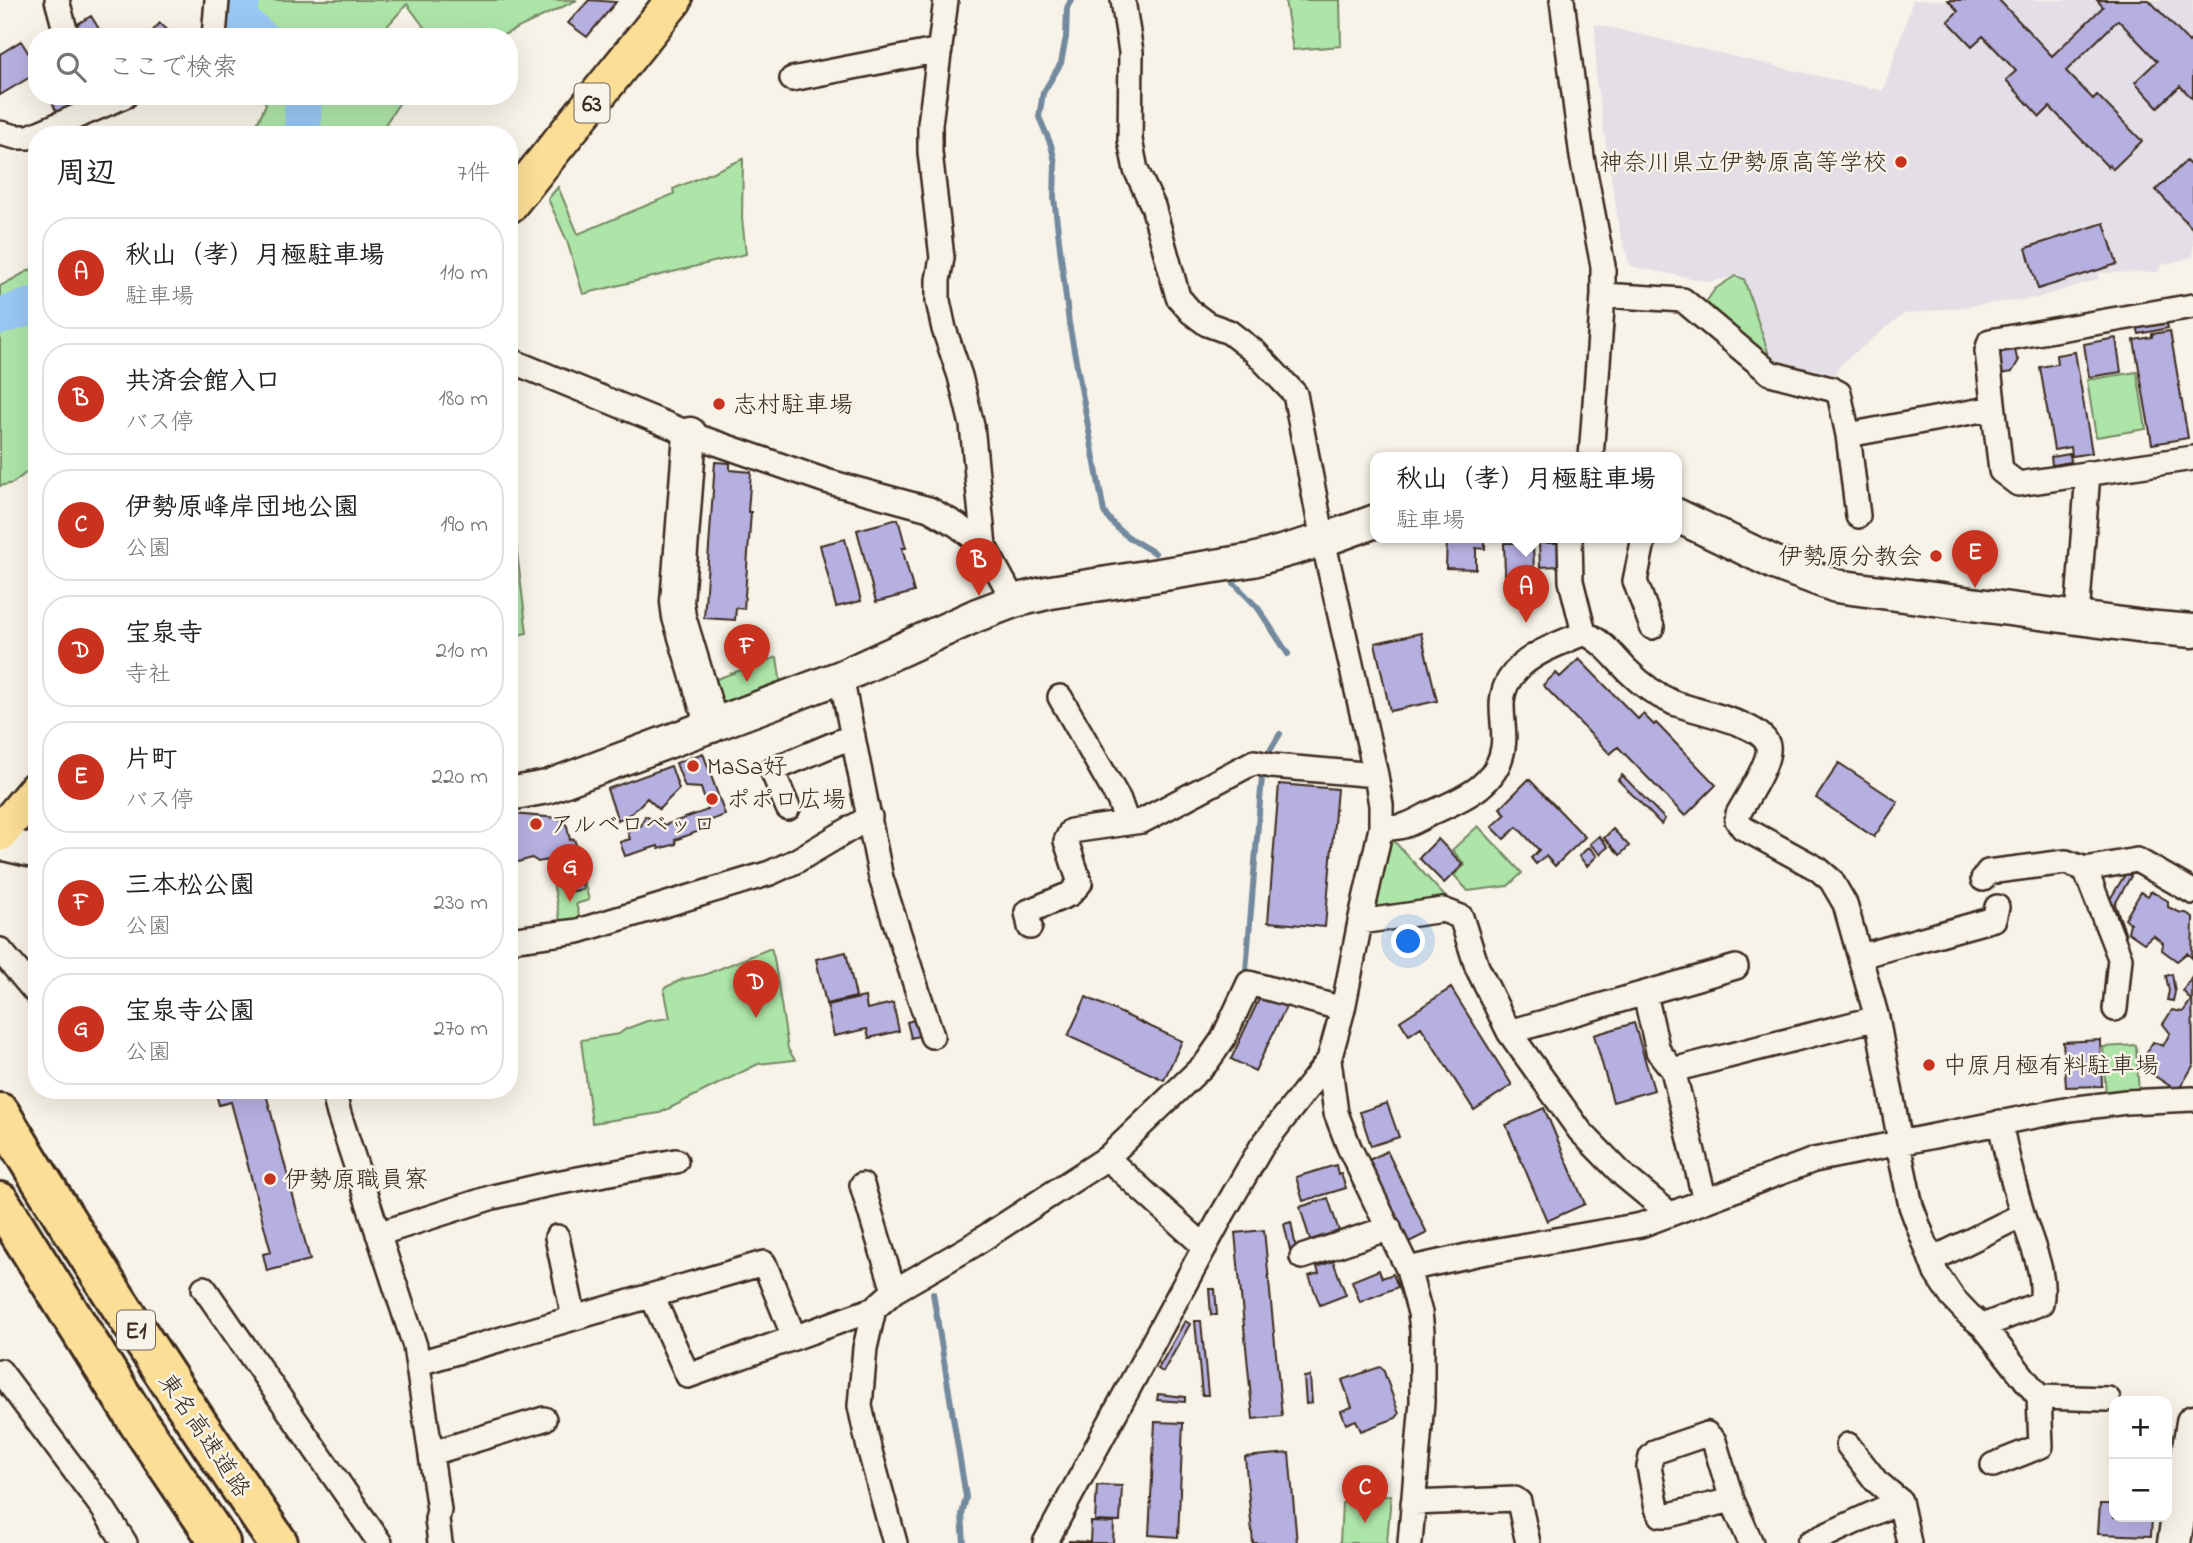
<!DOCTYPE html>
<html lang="ja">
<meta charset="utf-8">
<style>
:root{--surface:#fff;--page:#f6f6f6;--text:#222;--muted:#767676;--line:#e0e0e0;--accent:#c8321e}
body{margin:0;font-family:"Indie Flower","Klee One",sans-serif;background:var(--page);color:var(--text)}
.controls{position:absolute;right:21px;bottom:21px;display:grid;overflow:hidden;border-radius:14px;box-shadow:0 7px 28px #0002}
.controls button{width:63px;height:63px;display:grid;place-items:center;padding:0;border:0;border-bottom:2px solid var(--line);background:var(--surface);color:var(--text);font:35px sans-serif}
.you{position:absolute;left:1409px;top:942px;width:24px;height:24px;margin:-18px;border:5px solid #fff;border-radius:50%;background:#1a73e8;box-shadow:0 0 0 10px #1a73e833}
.badge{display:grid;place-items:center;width:46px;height:46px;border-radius:50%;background:var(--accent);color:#fff;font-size:23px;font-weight:700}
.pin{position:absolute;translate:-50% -58px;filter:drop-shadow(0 2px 4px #0008)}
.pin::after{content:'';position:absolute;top:37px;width:24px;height:21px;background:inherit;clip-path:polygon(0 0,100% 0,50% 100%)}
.popup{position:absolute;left:1370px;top:452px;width:312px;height:91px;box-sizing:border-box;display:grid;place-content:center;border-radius:14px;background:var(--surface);filter:drop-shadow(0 2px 5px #0005);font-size:23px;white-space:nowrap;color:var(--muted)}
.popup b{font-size:26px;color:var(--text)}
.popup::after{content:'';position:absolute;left:50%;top:100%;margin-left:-14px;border:14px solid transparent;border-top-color:var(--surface)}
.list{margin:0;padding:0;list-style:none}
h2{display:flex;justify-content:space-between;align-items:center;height:91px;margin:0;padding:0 28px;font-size:30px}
h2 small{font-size:23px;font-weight:400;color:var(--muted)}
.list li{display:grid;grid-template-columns:46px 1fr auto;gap:21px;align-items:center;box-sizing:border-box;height:112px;margin:0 14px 14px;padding:0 14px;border:2px solid var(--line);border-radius:28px}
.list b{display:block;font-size:26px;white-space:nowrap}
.list p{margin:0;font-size:23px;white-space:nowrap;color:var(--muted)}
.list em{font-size:23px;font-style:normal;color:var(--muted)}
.icon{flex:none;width:38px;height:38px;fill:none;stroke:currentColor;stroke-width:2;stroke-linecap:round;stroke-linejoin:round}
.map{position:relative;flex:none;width:2193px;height:1543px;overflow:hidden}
.search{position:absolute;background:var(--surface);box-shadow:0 7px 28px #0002;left:28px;top:28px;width:490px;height:77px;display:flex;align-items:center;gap:18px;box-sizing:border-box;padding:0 24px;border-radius:28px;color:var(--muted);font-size:26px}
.panel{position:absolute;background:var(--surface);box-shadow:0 7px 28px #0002;left:28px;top:126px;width:490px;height:973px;border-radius:28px}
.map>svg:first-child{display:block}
</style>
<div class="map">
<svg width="2193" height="1543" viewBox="0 0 2193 1543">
<rect width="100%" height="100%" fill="#f7f3e8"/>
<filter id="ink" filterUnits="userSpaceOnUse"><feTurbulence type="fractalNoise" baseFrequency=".0143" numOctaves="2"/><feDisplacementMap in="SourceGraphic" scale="14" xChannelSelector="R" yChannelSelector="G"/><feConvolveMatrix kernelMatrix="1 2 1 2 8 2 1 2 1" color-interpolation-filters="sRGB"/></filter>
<g filter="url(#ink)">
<!-- built -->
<path fill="#e4dfe6" d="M 1913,0 L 2193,0 L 2193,257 L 2162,265 L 2158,272 L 2099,273 L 2099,279 L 2037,298 L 1904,314 L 1842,363 L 1831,380 L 1773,365 L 1744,279 L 1735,276 L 1710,282 L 1630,266 L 1620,233 L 1596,81 L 1595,24 L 1883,91 Z"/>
<!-- green -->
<path fill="#ade5a8" stroke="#748863" stroke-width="2" d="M 226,0 L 577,0 L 499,37 L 438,37 L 427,31 L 407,4 L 381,33 L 382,37 L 226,37 L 220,14 Z
M 1285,0 L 1340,0 L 1341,46 L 1293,50 Z
M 261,96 L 404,96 L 378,135 L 252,135 L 266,104 Z
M 743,159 L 742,218 L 746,254 L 583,294 L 567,241 L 548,199 L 558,187 L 578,234 L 674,194 L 673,189 Z
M 37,266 L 37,464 L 13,483 L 0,486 L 0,286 Z
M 1735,276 L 1744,279 L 1774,370 L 1700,311 L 1715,289 Z
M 2137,372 L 2146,429 L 2096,437 L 2087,380 Z
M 509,488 L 527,633 L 509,637 Z
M 777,657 L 781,685 L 721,706 L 714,680 Z
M 1478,826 L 1522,873 L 1508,886 L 1468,891 L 1454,875 L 1465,865 L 1452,850 Z
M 1388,839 L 1393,840 L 1450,902 L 1381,911 L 1372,903 Z
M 582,874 L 589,900 L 576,904 L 579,915 L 578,919 L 561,926 L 553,882 Z
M 771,948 L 774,958 L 788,1049 L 795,1060 L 758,1064 L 660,1113 L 592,1123 L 581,1040 L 619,1034 L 626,1029 L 647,1021 L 670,1018 L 664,988 L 683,979 L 704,975 Z
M 2136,1045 L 2139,1094 L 2106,1096 L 2103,1047 Z
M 1391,1495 L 1387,1543 L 1340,1543 L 1342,1503 Z"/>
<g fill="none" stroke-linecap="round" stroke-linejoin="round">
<!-- stream -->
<path stroke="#73899e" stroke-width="6" d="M 1071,0 L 1067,8 L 1066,37 L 1061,63 L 1043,93 L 1039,117 L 1051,145 L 1055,162 L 1054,198 L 1069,323 L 1104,512 C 1117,532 1134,541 1155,553
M 1230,579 L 1258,608 L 1288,654
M 1268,754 L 1280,734
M 1246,971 L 1262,777
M 933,1293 L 966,1497 L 962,1515 L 964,1543"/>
<!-- river -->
<path stroke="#98c8f4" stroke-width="37" d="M 242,0 L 236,10 L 241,21 L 260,37
M 303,135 L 303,96
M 0,316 L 37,305"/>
</g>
<!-- building -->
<path fill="#b6b0e1" stroke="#3b2a1e" stroke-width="2" d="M 589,0 L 616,2 L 587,37 L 568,23 Z
M 1948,0 L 1999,0 L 2052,56 L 2103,7 L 2097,0 L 2149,0 L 2189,42 L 2191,40 L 2193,42 L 2193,99 L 2180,86 L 2158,107 L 2135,82 L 2157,61 L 2118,20 L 2066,71 L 2093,99 L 2097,95 L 2142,141 L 2113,169 L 2109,165 L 2108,167 L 2050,107 L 2040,117 L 2006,80 L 2016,71 L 1983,36 L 1972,46 L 1948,21 L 1958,11 Z
M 91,16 L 104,37 L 73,37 L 69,29 Z
M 160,23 L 175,37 L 147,37 Z
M 21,41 L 37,67 L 37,73 L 0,95 L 0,54 Z
M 49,96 L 85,96 L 82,100 L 57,113 Z
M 2186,161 L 2193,168 L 2193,229 L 2156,190 Z
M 2104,223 L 2117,264 L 2038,289 L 2026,248 Z
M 2166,320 L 2168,328 L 2139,334 L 2137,326 Z
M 2170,331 L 2188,438 L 2152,444 L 2134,340 L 2152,337 L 2152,334 Z
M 2116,338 L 2121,372 L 2089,377 L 2084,344 Z
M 2015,349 L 2017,359 L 2019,360 L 2012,372 L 2000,374 L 1996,362 L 2003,350 Z
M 2075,352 L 2092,453 L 2072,456 L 2071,447 L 2054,450 L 2040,367 L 2057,364 L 2056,355 Z
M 2070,454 L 2071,462 L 2052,465 L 2051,457 Z
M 715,462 L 730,463 L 730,470 L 751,472 L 748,512 L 751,512 L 744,609 L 736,608 L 735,620 L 704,618 Z
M 898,519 L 906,548 L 902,548 L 914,592 L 876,602 L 857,530 Z
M 1447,537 L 1485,537 L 1485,549 L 1476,548 L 1476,569 L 1446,568 Z
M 845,539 L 861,601 L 836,607 L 820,545 Z
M 1504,543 L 1533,543 L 1534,574 L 1505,575 Z
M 1539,543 L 1558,543 L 1558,566 L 1540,567 Z
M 1421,633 L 1437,701 L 1390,711 L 1375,643 Z
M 1579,659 L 1638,719 L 1643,714 L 1654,725 L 1656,723 L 1716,785 L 1685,816 L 1618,747 L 1610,754 L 1543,685 L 1556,673 L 1560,677 Z
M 703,753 L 725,815 L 703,823 L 705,829 L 675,840 L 676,844 L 659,849 L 658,846 L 625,856 L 620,842 L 630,839 L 627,830 L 641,826 L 645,816 L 665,825 L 708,810 L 701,788 L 685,787 L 676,763 Z
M 1839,763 L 1898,802 L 1874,837 L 1816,798 Z
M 671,766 L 679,789 L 659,809 L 647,798 L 632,813 L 618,820 L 607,789 Z
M 1622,775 L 1665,819 L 1661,824 L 1618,780 Z
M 1529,779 L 1585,837 L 1555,866 L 1546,856 L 1536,864 L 1531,858 L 1539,850 L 1517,827 L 1504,839 L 1492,827 L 1506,814 L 1500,808 Z
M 1279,784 L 1337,789 L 1325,927 L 1268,922 Z
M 512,814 L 559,818 L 567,826 L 570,840 L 574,839 L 579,854 L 538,862 L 532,858 L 518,862 L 509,861 L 509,815 Z
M 1613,829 L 1629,846 L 1620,855 L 1604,838 Z
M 1599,836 L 1608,847 L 1600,854 L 1590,844 Z
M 1438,839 L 1463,865 L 1444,883 L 1419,858 Z
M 1589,847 L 1597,856 L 1587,866 L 1579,856 Z
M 2126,873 L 2131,876 L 2115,904 L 2126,935 L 2121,937 L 2107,904 Z
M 582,880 L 583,889 L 569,892 L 568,883 Z
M 2151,891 L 2168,901 L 2168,907 L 2181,913 L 2186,913 L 2193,917 L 2192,958 L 2187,953 L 2177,961 L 2162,950 L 2163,943 L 2153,935 L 2144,943 L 2128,932 L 2130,923 L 2125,919 L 2141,892 L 2148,896 Z
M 846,952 L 856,997 L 826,1004 L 816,959 Z
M 2172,974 L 2175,992 L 2173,1001 L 2167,1000 L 2169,991 L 2166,976 Z
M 2192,976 L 2193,1066 L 2178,1091 L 2147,1071 L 2151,1065 L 2143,1058 L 2153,1042 L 2163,1046 L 2170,1033 L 2163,1024 L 2172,1010 L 2183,1012 L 2191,1000 L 2183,991 Z
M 1451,988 L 1512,1085 L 1474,1110 L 1421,1027 L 1409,1035 L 1400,1021 Z
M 1261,995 L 1286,1007 L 1255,1071 L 1231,1059 Z
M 865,997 L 867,1009 L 893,1003 L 899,1031 L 869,1038 L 867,1029 L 834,1036 L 827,1005 Z
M 1086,997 L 1182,1041 L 1164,1080 L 1068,1036 Z
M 917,1019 L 922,1035 L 911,1038 L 907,1022 Z
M 1634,1023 L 1654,1090 L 1613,1102 L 1594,1035 Z
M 2100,1040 L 2102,1086 L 2066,1087 L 2063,1042 Z
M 215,1090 L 265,1090 L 310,1260 L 267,1271 L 263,1254 L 271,1252 L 231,1102 L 219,1105 Z
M 1387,1103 L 1399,1137 L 1371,1146 L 1360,1112 Z
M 1544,1108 L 1585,1204 L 1547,1221 L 1506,1125 Z
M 1387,1151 L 1427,1233 L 1407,1243 L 1367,1161 Z
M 1336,1165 L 1338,1175 L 1341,1174 L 1346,1188 L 1303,1201 L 1296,1177 Z
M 1328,1198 L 1339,1231 L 1310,1240 L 1300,1207 Z
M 1291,1222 L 1296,1248 L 1290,1250 L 1284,1224 Z
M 1264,1230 L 1282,1416 L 1253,1419 L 1235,1233 Z
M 1333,1261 L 1346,1295 L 1320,1305 L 1309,1276 L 1319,1273 L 1317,1267 Z
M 1379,1270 L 1382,1278 L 1393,1274 L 1398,1287 L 1360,1302 L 1352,1281 Z
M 1209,1289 L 1215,1289 L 1217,1315 L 1211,1315 Z
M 1185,1321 L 1190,1324 L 1163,1372 L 1158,1369 Z
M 1195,1321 L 1201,1321 L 1208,1395 L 1202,1395 Z
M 1380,1367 L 1383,1369 L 1399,1414 L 1396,1418 L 1361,1431 L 1356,1420 L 1346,1424 L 1341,1411 L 1352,1407 L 1342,1380 Z
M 1310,1376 L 1312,1403 L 1306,1404 L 1304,1377 Z
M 1158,1394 L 1185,1397 L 1185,1402 L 1157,1400 Z
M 1155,1422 L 1183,1423 L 1178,1537 L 1149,1535 Z
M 1289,1453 L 1297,1543 L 1253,1543 L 1245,1457 Z
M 1097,1485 L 1122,1486 L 1120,1522 L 1095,1521 Z
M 2100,1504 L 2114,1504 L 2114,1517 L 2152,1517 L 2151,1536 L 2098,1534 Z
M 1091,1522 L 1114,1523 L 1113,1543 L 1069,1543 L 1069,1541 L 1090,1542 Z"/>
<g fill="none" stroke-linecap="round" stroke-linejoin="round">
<defs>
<path id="street" d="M 57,0 L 67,37
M 946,0 L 930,124 L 930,152 L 942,258 L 938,280 L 938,301 L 944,329 L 960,376 L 972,425 L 984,546
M 1123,0 L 1131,52 L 1130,140 L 1136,170 L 1153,206 L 1178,297 L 1191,312 L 1207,324 L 1229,332 L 1255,352 L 1295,394 L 1323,540 L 1376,775 L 1381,805 L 1381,828 L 1360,922 L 1343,1009 L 1329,1060 L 1336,1113 L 1349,1147 L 1408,1269 L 1420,1313 L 1422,1331 L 1422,1402 L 1410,1543
M 1562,0 L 1582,157 L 1603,266 L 1603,295 L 1591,457
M 214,37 L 217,0
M 792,79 L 940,50
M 0,133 L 16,137 L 29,137 L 125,96
M 1603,295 L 1683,300 L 1770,373 L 1831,389 L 1839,393 L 1848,435 L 1858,516
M 2193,306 L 1990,341 L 1987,351 L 2001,471 L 2018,484 L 2193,458
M 509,360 L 690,434 L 826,481 L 929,509 L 957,525 L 984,546 L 1014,601
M 1848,435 L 1993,408
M 1570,537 L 1571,581 L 1584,633
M 1644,537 L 1635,581 L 1652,627
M 2077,617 L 2088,473
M 841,677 L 881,878 L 932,1036
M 1060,697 L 1119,800 L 1127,823
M 788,808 L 772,770 L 853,736
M 1381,828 C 1404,829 1412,823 1431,813 C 1462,799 1497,786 1503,748 C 1507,725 1495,702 1509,680 C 1525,654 1557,645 1584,633 C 1603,641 1614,657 1628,671 C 1641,684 1656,695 1672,702 C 1693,712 1763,722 1768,746 C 1771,762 1746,799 1738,814 L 1737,820 L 1743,828 L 1818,869 L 1831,880 L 1845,904 L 1877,1018 L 1900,1142 L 1899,1149 L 1911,1206 L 1936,1273 L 1952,1297 L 1969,1315 L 1983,1326 L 2039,1397 L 2108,1399
M 1983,879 L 1988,872 L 2066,862 L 2085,869
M 1360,922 L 1443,910 L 1461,917 L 1477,967 L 1509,1032 L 1580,1131 L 1624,1176 L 1670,1214
M 1030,927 L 1027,912 L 1070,894 L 1080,883 L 1066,841 L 1071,831 L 1142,821 L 1254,762 L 1272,766 L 1376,775
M 509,940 L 578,931 L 770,873 L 796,861 L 870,817
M 0,950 L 37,994
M 1861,956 L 1994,919 L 1997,907
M 1645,994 L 1658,1051 L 1673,1070 L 1705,1201
M 2115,1009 L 2120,958 L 2085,869 L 2137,860 L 2193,892
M 1509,1032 L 1736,967
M 1673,1070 L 1877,1018
M 333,1090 L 339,1114 L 415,1346 L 439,1510 L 437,1519 L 440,1543
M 1107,1158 L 1205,1247
M 862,1185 L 894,1291
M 378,1234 L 493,1197 L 545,1185 L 676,1161
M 557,1237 L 574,1318
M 1302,1257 L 1389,1228
M 1931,1260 L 2022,1215
M 1408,1269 L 1476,1254 L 1641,1225 L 1814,1160 L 2070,1109 L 2126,1102 L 2193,1099
M 204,1288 L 380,1543
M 652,1296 L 688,1376 L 874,1309
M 1983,1326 L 2041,1303 C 2047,1273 2030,1242 2022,1213 C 2013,1183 2006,1153 2000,1122
M 419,1363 L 764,1263 L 794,1337
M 0,1371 L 102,1507 L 125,1543
M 1848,1445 L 1876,1481 L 1900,1501 L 1909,1543
M 432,1453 L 544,1419
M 1993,1465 L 2041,1446 L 2039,1397
M 1732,1500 L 1669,1515 L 1661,1515 L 1657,1508 L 1649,1467 L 1651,1457 L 1657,1451 L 1707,1434 L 1714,1441 L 1732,1500 L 1751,1543
M 1413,1503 L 1515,1499 L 1519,1502 L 1528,1543
M 895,1543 L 869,1448 L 860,1406 L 865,1348 L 874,1309 L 894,1291 L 970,1247 L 1107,1158 L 1207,1062 L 1223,1039 L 1249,983 L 1343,1009
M 1045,1543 L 1223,1213 L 1262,1146 L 1329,1060
M 1809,1543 L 1900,1501"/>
<path id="secondary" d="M 690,434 L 677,602 L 679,617 L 712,726
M 1676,515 L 1777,564 L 1836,586 L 2145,627 L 2193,631
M 509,794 L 547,787 L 841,677 L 977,615 L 1014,601 L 1051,592 L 1253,560 L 1323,540 L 1376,521
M 0,843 L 37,852
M 2174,1543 L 2193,1422"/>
<path id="primary" d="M 509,205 L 674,0
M 0,833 L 37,788"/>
<path id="highway" d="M 0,1113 C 88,1259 182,1402 278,1543
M 0,1202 L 138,1422 L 220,1543"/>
</defs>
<!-- street casing -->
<use href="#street" stroke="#3b2a1e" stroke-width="28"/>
<!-- secondary casing -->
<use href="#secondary" stroke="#3b2a1e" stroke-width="37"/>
<!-- primary casing -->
<use href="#primary" stroke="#3b2a1e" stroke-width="40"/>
<!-- highway casing -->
<use href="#highway" stroke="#3b2a1e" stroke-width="44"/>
<!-- street -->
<use href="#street" stroke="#f7f3e8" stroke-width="23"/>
<!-- secondary -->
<use href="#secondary" stroke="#f7f3e8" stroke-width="32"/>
<!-- primary -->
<use href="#primary" stroke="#fcde96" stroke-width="35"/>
<!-- highway -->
<use href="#highway" stroke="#fcde96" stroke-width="38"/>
</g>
</g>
<!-- markers -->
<g fill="#c8321e" stroke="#f7f3e8" stroke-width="2.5">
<circle cx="1901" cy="162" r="7"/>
<circle cx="719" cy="404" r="7"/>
<circle cx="1936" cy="556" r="7"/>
<circle cx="693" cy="766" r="7"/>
<circle cx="712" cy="799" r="7"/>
<circle cx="536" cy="824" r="7"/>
<circle cx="1929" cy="1065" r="7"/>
<circle cx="270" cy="1179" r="7"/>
</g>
<g text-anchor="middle" stroke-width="5" stroke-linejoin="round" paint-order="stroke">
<!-- shield labels -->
<g fill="#f7f3e8" stroke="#73665b" stroke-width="2">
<rect x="574.5" y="83.5" width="35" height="39" rx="5"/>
<rect x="117" y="1310.5" width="38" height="39" rx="5"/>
</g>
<g font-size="23" font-weight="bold" fill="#3b2a1e">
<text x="592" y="111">63</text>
<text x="136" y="1338">E1</text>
</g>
<!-- poi labels -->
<g font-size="24" fill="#3b2a1e" stroke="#f7f3e8" text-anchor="start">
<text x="1887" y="170" text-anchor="end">神奈川県立伊勢原高等学校</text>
<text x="733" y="412">志村駐車場</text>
<text x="1922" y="564" text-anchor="end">伊勢原分教会</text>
<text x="707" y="774">MaSa好</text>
<text x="726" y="807">ポポロ広場</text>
<text x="550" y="832">アルベロベッロ</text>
<text x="1943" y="1073">中原月極有料駐車場</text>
<text x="284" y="1187">伊勢原職員寮</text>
</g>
<!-- street labels -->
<g font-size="24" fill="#3b2a1e" stroke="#f7f3e8">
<text transform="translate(205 1435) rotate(56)" y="8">東名高速道路</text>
</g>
</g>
</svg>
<div class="controls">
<button>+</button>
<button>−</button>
</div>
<div class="you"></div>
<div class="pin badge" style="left:1526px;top:623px">A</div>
<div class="popup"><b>秋山（孝）月極駐車場</b>駐車場</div>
<div class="pin badge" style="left:979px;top:596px">B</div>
<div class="pin badge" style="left:1365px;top:1523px">C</div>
<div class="pin badge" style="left:756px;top:1018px">D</div>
<div class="pin badge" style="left:1975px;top:588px">E</div>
<div class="pin badge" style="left:747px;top:682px">F</div>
<div class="pin badge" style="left:570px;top:902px">G</div>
<div class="search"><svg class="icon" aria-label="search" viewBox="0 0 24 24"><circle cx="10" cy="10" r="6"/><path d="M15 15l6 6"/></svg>ここで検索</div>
<section class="panel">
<h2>周辺<small>7件</small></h2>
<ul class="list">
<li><span class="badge">A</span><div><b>秋山（孝）月極駐車場</b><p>駐車場</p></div><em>110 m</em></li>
<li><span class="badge">B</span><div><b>共済会館入口</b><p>バス停</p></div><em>180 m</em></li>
<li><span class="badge">C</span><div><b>伊勢原峰岸団地公園</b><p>公園</p></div><em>190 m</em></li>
<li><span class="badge">D</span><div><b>宝泉寺</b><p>寺社</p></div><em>210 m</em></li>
<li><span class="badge">E</span><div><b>片町</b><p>バス停</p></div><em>220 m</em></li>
<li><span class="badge">F</span><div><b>三本松公園</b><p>公園</p></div><em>230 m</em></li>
<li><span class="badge">G</span><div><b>宝泉寺公園</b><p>公園</p></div><em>270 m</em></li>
</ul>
</section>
</div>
